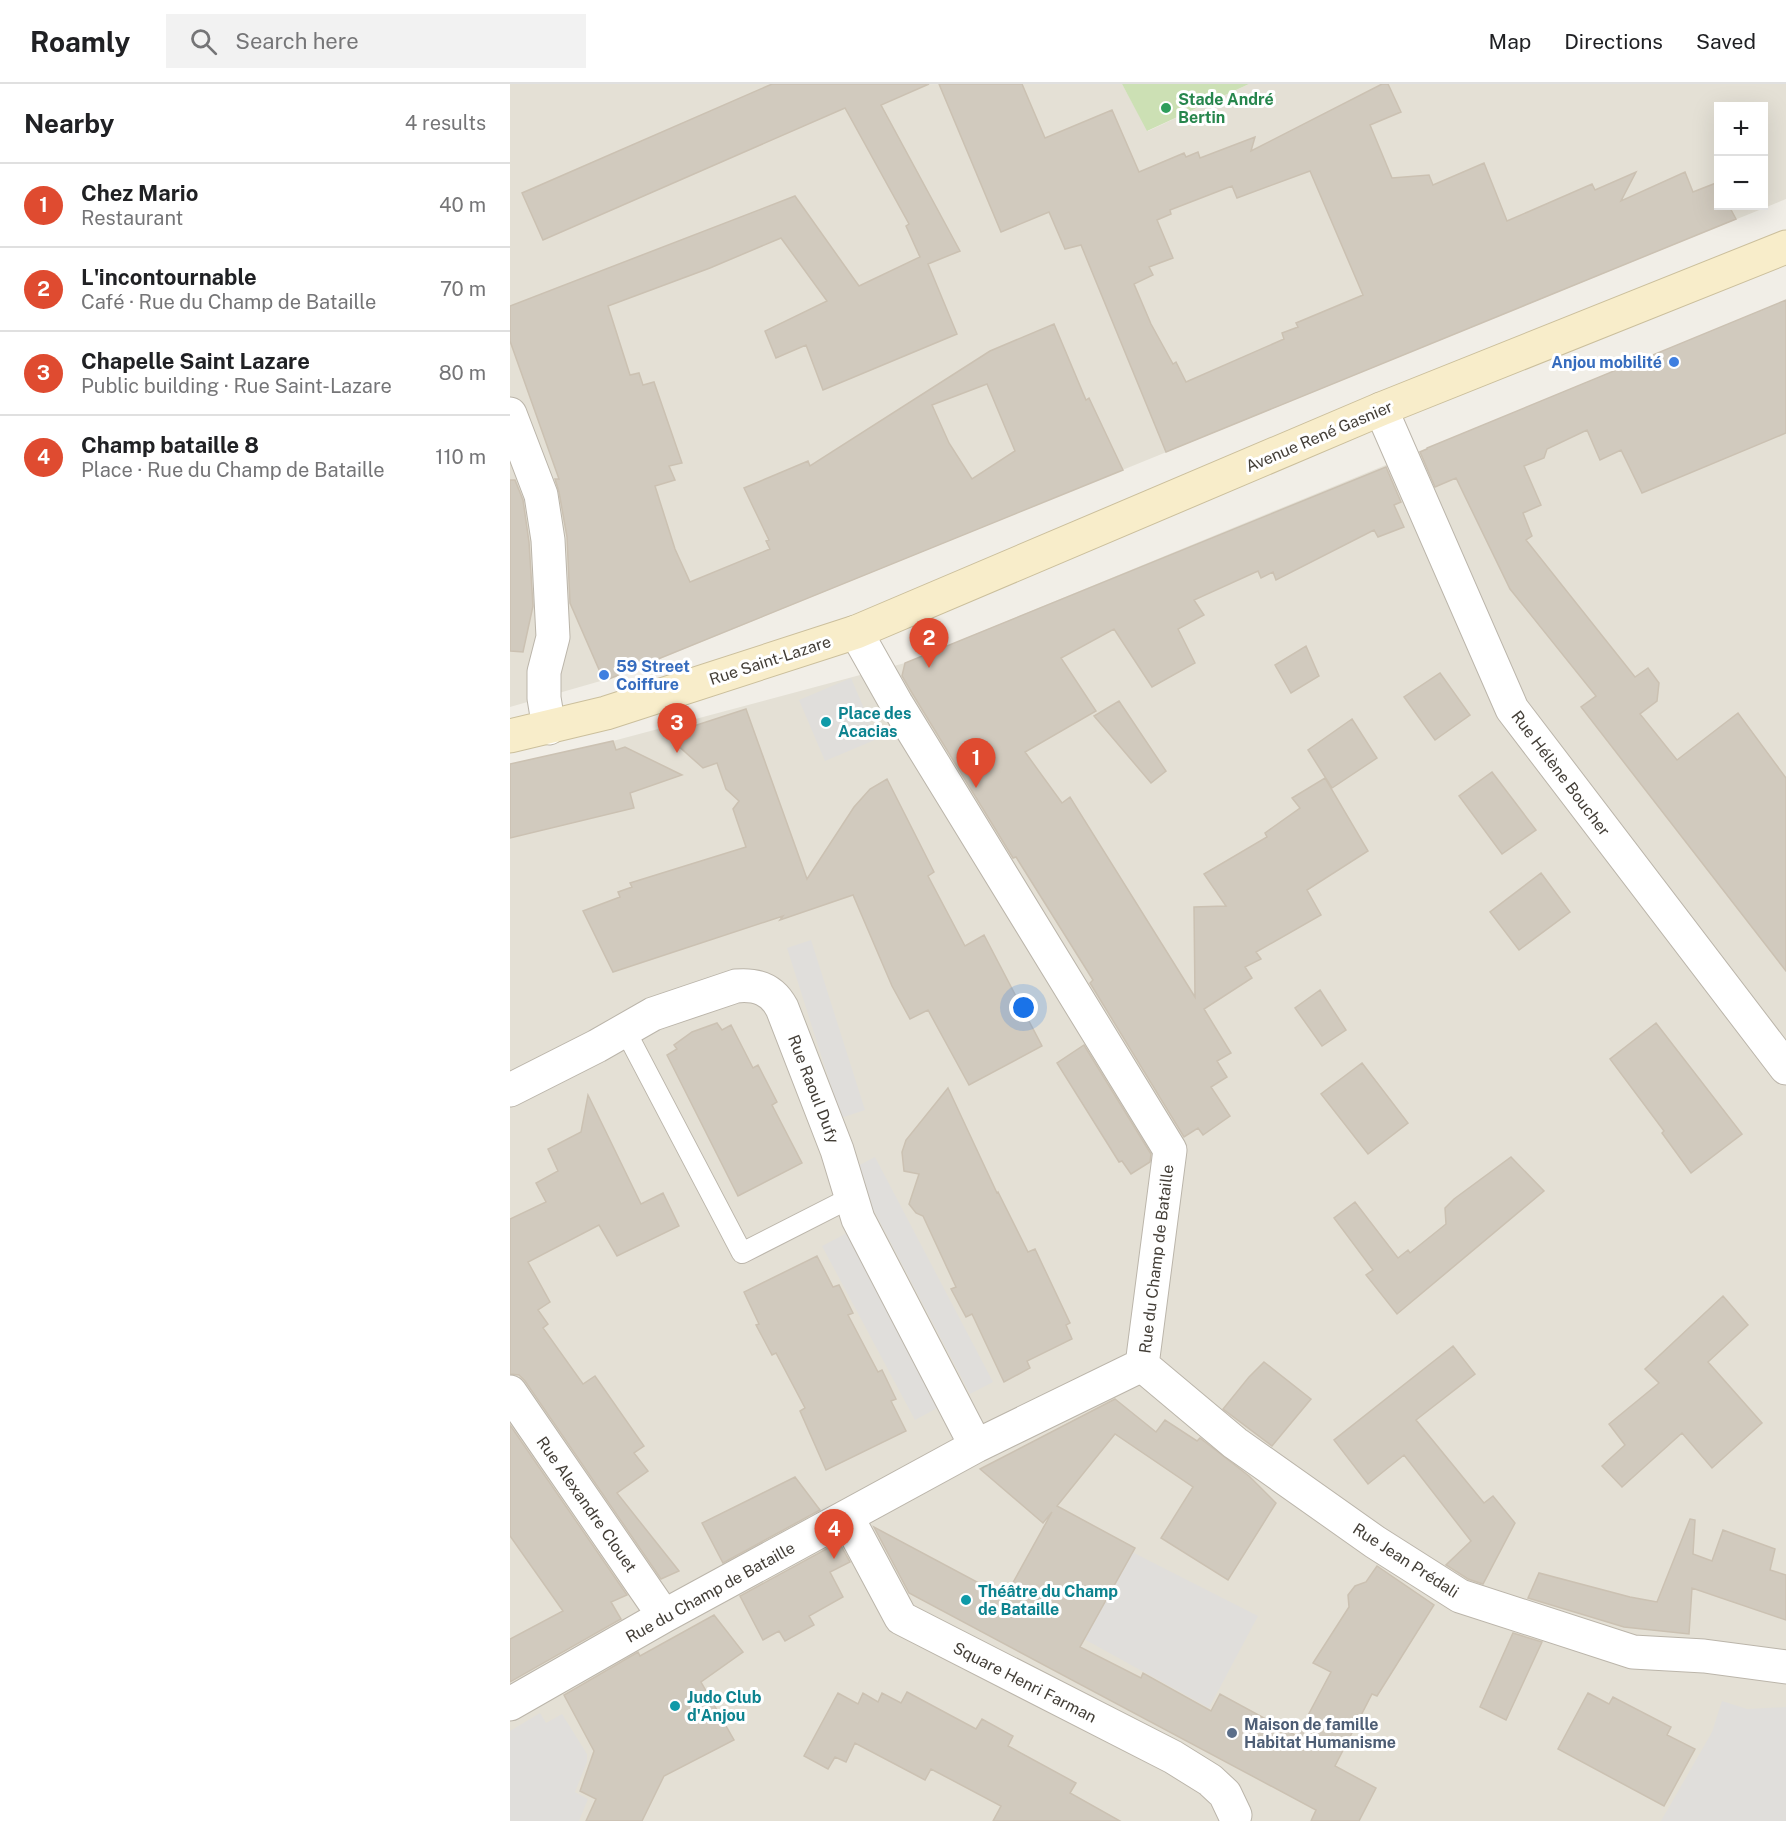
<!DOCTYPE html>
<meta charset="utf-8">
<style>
:root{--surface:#fff;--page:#f2f2f2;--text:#202124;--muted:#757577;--line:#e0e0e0;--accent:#df4b30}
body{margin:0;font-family:"Public Sans",sans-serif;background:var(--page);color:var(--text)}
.controls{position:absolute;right:18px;top:18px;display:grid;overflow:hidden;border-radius:0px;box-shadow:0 6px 24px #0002}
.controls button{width:54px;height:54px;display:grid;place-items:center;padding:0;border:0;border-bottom:2px solid var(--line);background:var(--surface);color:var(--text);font:30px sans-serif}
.you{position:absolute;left:514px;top:924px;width:21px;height:21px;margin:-15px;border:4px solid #fff;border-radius:50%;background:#1a73e8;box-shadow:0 0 0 9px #1a73e833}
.badge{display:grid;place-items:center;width:39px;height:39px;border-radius:50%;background:var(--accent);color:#fff;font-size:20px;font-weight:700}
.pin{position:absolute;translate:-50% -50px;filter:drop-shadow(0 2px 3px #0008)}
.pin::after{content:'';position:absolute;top:32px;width:21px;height:18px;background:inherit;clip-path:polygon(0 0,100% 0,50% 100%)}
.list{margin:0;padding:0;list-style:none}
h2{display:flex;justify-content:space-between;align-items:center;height:78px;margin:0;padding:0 24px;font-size:26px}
h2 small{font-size:20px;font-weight:400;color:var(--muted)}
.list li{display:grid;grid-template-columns:39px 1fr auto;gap:18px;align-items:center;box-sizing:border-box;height:84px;padding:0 24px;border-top:2px solid var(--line)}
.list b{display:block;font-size:22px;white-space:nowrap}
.list p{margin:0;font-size:20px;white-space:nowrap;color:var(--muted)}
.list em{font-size:20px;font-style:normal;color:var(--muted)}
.icon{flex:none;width:33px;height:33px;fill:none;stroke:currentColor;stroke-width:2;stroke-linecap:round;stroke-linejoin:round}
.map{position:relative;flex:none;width:1276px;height:1737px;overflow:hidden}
header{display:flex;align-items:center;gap:36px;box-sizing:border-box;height:84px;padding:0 30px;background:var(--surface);border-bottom:2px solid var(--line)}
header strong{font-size:28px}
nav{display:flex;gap:33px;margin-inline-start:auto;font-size:21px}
.search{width:420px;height:54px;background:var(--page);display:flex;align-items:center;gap:15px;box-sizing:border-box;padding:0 21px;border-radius:0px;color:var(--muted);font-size:22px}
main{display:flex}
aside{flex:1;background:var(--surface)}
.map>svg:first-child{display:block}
</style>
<header>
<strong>Roamly</strong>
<div class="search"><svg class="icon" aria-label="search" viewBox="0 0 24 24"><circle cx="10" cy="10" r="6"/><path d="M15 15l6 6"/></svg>Search here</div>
<nav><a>Map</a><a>Directions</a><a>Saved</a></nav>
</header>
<main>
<aside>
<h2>Nearby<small>4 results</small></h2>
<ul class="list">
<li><span class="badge">1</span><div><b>Chez Mario</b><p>Restaurant</p></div><em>40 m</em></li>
<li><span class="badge">2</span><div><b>L'incontournable</b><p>Café · Rue du Champ de Bataille</p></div><em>70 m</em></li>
<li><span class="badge">3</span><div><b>Chapelle Saint Lazare</b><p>Public building · Rue Saint-Lazare</p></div><em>80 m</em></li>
<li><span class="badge">4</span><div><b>Champ bataille 8</b><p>Place · Rue du Champ de Bataille</p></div><em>110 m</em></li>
</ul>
</aside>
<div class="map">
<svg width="1276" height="1737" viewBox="0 0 1276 1737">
<rect width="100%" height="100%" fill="#f1eee7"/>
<!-- residential -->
<path fill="#e4e0d5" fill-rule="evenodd" d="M 0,0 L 612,0 L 638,47 L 739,0 L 1276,0 L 1276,115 L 108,592 L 0,623 ZM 1208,22 L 1254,22 L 1254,122 L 1208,122 Z
M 1276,216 L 1276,1737 L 0,1737 L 0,680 L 103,657 L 395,579 Z"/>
<!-- green -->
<path fill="#cce0b4" d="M 612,0 L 739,0 L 637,47 Z"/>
<!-- parking -->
<path fill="#e0dedb" d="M 341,594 L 367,655 L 315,677 L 289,616 Z
M 301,856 L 355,1026 L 331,1034 L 277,864 Z
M 365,1073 L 483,1298 L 460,1310 L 342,1085 Z
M 339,1148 L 431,1322 L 405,1336 L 312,1162 Z
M 622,1468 L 748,1532 L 699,1624 L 574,1555 Z
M 1212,1617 L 1237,1625 L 1276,1623 L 1276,1737 L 1151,1737 L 1202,1648 Z
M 30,1629 L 36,1639 L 52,1630 L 77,1670 L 77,1678 L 65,1708 L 78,1715 L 69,1737 L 0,1737 L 0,1647 Z"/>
<!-- building -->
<path fill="#d1cabe" stroke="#cbc1b2" stroke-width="1.5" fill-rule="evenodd" d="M 262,0 L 419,0 L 371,21 L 450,167 L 418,180 L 447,250 L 313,306 L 296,261 L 266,274 L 255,247 L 317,217 L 271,154 L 200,184 L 98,222 L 120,291 L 129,289 L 133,301 L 144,298 L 172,379 L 159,382 L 165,396 L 145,402 L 165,465 L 180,498 L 260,465 L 256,457 L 259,456 L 234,404 L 298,377 L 300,382 L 480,267 L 544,240 L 576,316 L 579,314 L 613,386 L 94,597 L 60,519 L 57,453 L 49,408 L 45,395 L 49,395 L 0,257 L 0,222 L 285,112 L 349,202 L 410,173 L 396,142 L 399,140 L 335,24 L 33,156 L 12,109 ZM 477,300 L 505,367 L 462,395 L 439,359 L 422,321 Z
M 429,0 L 512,0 L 535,54 L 602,26 L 629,88 L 674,69 L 676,73 L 688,68 L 690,74 L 745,53 L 741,67 L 872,0 L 878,0 L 891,28 L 860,41 L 882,94 L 919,91 L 923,101 L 974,79 L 997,137 L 1082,100 L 1085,106 L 1126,88 L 1111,117 L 1175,88 L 1183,108 L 1206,99 L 1209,103 L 1209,122 L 1219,122 L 1226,135 L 656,368 L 571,161 L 555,165 L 539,128 L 491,148 ZM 800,87 L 853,211 L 786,239 L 788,243 L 772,249 L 774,255 L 676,298 L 666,278 L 663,280 L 641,240 L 624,200 L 643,191 L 639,183 L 663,174 L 647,136 L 661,130 L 660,126 L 722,102 L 727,114 Z
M 1276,216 L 1276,349 L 1132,409 L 1111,366 L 1090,376 L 1077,346 L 1037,365 L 1034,374 L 1014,382 L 1031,421 L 1013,429 L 1022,452 L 1016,456 L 1125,593 L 1138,584 L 1149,599 L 1147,617 L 1130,630 L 1167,676 L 1228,629 L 1276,694 L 1276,887 L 1071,623 L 1086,612 L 1000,505 L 946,394 L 925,403 L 910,368 L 917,365 L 917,364 Z
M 876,383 L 891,418 L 884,421 L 894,443 L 868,453 L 864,446 L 766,496 L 763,488 L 751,494 L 748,487 L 684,516 L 694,531 L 668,545 L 685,579 L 642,603 L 604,545 L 551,574 L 586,627 L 515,668 L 552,719 L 560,713 L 685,913 L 684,823 L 716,822 L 694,790 L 757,753 L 755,749 L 790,724 L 782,714 L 815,694 L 858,767 L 797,806 L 811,831 L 746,868 L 751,875 L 735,883 L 742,894 L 694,925 L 721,969 L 707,977 L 717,993 L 701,1003 L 720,1032 L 693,1051 L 688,1044 L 674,1053 L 580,899 L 583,896 L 506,773 L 503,774 L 402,609 L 392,592 L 395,579 Z
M 0,396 L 5,396 L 13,416 L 19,458 L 23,522 L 13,568 L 0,567 Z
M 796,562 L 809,592 L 781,609 L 765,581 Z
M 930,589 L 960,631 L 925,656 L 894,613 Z
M 609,617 L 656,687 L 641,699 L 584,632 Z
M 236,625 L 297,795 L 344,723 L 360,705 L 377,695 L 424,788 L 418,792 L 455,862 L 474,851 L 532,962 L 459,1001 L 418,926 L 400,935 L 382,902 L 343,811 L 270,836 L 273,832 L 103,888 L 73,827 L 110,813 L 108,808 L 122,803 L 120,799 L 236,763 L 223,725 L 229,717 L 216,705 L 207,679 L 193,684 L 156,651 Z
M 842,635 L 867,674 L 822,704 L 798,666 Z
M 103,657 L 106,666 L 115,663 L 172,691 L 120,709 L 124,724 L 0,754 L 0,680 Z
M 982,688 L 1026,746 L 992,770 L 949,712 Z
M 1031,789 L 1060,828 L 1009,866 L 980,828 Z
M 810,906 L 836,946 L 812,962 L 785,924 Z
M 207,939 L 212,946 L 221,941 L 243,984 L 248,981 L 267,1018 L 262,1021 L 292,1079 L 228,1112 L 157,971 L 167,965 L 164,961 L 182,948 Z
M 1146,939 L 1232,1050 L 1181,1089 L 1152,1049 L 1154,1047 L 1100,975 Z
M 574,961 L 641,1070 L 640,1078 L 621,1090 L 612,1077 L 609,1078 L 547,979 Z
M 852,979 L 898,1039 L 858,1070 L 811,1010 Z
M 438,1004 L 487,1109 L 488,1108 L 518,1168 L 525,1165 L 560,1239 L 556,1241 L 562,1255 L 517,1277 L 520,1284 L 494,1298 L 462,1230 L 456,1233 L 441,1205 L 446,1203 L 413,1132 L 406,1129 L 399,1120 L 409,1090 L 394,1087 L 392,1068 L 396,1056 Z
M 78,1011 L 131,1120 L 153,1109 L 169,1142 L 107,1172 L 89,1141 L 18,1178 L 40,1218 L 28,1226 L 38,1240 L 33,1244 L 73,1300 L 85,1292 L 134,1362 L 124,1369 L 138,1387 L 107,1409 L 169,1487 L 151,1495 L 15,1297 L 9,1291 L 0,1290 L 0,1135 L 36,1118 L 26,1099 L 48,1087 L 38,1065 L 71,1048 Z
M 1001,1073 L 1034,1107 L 887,1230 L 856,1191 L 863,1186 L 824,1134 L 845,1118 L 888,1174 L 898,1166 L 900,1169 L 936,1140 L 935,1124 L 944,1115 Z
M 307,1172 L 323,1203 L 329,1201 L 343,1229 L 338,1231 L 368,1288 L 372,1286 L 386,1315 L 381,1317 L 396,1347 L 316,1386 L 290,1327 L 295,1324 L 266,1269 L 262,1271 L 246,1241 L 249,1240 L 234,1208 Z
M 1213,1212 L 1238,1241 L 1198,1278 L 1252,1339 L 1202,1384 L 1172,1349 L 1112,1403 L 1092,1382 L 1115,1361 L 1099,1340 L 1149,1299 L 1135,1285 Z
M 943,1262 L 965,1290 L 906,1336 L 974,1419 L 983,1412 L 1005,1439 L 973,1500 L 958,1495 L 936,1481 L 961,1457 L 894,1371 L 858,1400 L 824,1356 Z
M 754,1278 L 801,1315 L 762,1362 L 713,1325 L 739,1293 Z
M 605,1315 L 646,1348 L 655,1336 L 687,1357 L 690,1354 L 739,1392 L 766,1419 L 718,1496 L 651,1454 L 683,1403 L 605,1350 L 547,1422 L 625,1464 L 570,1563 L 631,1594 L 633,1589 L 701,1627 L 710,1610 L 787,1652 L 821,1588 L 803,1579 L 839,1523 L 838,1511 L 845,1502 L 856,1498 L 867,1482 L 924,1521 L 867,1612 L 862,1610 L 825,1682 L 866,1704 L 849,1737 L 801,1737 L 806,1726 L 399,1509 L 364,1443 L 495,1513 L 542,1428 L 533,1439 L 470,1385 Z
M 0,1341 L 117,1511 L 101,1518 L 111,1535 L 0,1598 L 0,1555 L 53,1527 L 0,1452 Z
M 285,1393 L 310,1426 L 213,1479 L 192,1439 Z
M 1180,1435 L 1185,1436 L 1183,1470 L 1202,1477 L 1213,1446 L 1265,1465 L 1260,1486 L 1276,1491 L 1276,1536 L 1182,1504 L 1179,1550 L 1114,1543 L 1018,1514 L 1029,1489 L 1120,1513 L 1147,1518 Z
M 329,1458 L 340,1478 L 320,1488 L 333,1513 L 299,1532 L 304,1541 L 275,1557 L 269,1547 L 253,1556 L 230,1512 Z
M 204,1531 L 233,1568 L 191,1598 L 224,1656 L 154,1692 L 132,1737 L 76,1737 L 86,1715 L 70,1707 L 84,1667 L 54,1611 L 128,1568 L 130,1572 Z
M 1003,1549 L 1032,1558 L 996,1636 L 970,1623 Z
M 397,1608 L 466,1645 L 472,1635 L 503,1652 L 498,1662 L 566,1699 L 560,1709 L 610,1737 L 483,1737 L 491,1722 L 421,1685 L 415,1696 L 345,1659 L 336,1678 L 325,1673 L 318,1685 L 294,1672 L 328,1609 L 348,1620 L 353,1609 L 368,1618 L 372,1609 L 391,1619 Z
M 1078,1609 L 1099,1620 L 1103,1613 L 1161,1643 L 1157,1651 L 1185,1665 L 1154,1722 L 1048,1665 Z"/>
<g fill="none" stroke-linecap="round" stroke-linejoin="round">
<defs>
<path id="service" d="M 115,946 L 232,1169 L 342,1113"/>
<path id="minor" d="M 871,325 L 1002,625 L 1276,984
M 0,330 L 31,411 L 38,456 L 43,553 L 34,588 L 34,614 L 39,644
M 346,548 L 386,619 L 660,1066 L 632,1281
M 0,1006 L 87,962 L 143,930 L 226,902 C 247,900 262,905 272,924 L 327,1066 L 348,1135 L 466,1362
M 632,1281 L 725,1359 L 865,1458 L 950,1512 L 1123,1568 L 1194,1572 L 1276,1583
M 0,1308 L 154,1532
M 337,1433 L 391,1534 L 663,1673 L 700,1696 L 715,1710 L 725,1731
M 0,1620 L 154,1532 L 466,1362 L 632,1281"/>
<path id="secondary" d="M 0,652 L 96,629 L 346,548 L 871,325 L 1276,163"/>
</defs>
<!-- service casing -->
<use href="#service" stroke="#bbb5aa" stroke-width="22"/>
<!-- minor casing -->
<use href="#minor" stroke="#bbb5aa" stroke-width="35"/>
<!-- secondary casing -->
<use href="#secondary" stroke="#cbbf9c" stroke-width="35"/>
<!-- service -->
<use href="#service" stroke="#fff" stroke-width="20"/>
<!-- minor -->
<use href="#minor" stroke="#fff" stroke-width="33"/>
<!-- secondary -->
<use href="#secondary" stroke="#f8edca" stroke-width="33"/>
</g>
<!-- markers -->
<circle fill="#2e9e5b" stroke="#fff" stroke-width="2" cx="656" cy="24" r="6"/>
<g fill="#3f7fe0" stroke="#fff" stroke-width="2">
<circle cx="1164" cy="278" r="6"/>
<circle cx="94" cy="591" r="6"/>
</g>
<g fill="#0f9aa8" stroke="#fff" stroke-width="2">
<circle cx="316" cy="638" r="6"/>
<circle cx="456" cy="1516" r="6"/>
<circle cx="165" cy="1622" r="6"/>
</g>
<circle fill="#5c6f8a" stroke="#fff" stroke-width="2" cx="722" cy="1649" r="6"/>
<g text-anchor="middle" stroke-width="6" stroke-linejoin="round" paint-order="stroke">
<!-- leisure labels -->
<g font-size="16" font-weight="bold" fill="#27864d" stroke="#fff" text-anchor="start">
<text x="668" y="21">Stade André<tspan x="668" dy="18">Bertin</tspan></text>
</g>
<!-- shop labels -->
<g font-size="16" font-weight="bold" fill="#366cbe" stroke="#fff" text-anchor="end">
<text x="1152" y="284">Anjou mobilité</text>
<text x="106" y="588" text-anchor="start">59 Street<tspan x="106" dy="18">Coiffure</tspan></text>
</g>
<!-- street labels -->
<g font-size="16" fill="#433e37" stroke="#fff">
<text transform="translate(809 352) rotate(-23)" y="6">Avenue René Gasnier</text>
<text transform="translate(260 576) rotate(-18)" y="6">Rue Saint-Lazare</text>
<text transform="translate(1051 689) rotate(53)" y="6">Rue Hélène Boucher</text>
<text transform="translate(304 1005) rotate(69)" y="6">Rue Raoul Dufy</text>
<text transform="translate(646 1175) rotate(-83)" y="6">Rue du Champ de Bataille</text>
<text transform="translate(77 1420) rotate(55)" y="6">Rue Alexandre Clouet</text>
<text transform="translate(896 1476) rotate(33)" y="6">Rue Jean Prédali</text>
<text transform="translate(200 1508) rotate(-29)" y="6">Rue du Champ de Bataille</text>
<text transform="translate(515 1598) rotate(27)" y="6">Square Henri Farman</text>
</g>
<!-- culture labels -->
<g font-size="16" font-weight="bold" fill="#0d838f" stroke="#fff" text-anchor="start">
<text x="328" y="635">Place des<tspan x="328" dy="18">Acacias</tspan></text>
<text x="468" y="1513">Théâtre du Champ<tspan x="468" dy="18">de Bataille</tspan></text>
<text x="177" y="1619">Judo Club<tspan x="177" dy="18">d'Anjou</tspan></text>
</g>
<!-- service labels -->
<g font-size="16" font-weight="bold" fill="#4e5e75" stroke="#fff" text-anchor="start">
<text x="734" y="1646">Maison de famille<tspan x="734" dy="18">Habitat Humanisme</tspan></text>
</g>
</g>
</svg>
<div class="controls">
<button>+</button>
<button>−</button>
</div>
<div class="you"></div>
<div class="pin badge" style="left:466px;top:704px">1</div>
<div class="pin badge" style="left:419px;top:584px">2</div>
<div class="pin badge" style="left:167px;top:669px">3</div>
<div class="pin badge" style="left:324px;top:1475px">4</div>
</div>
</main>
